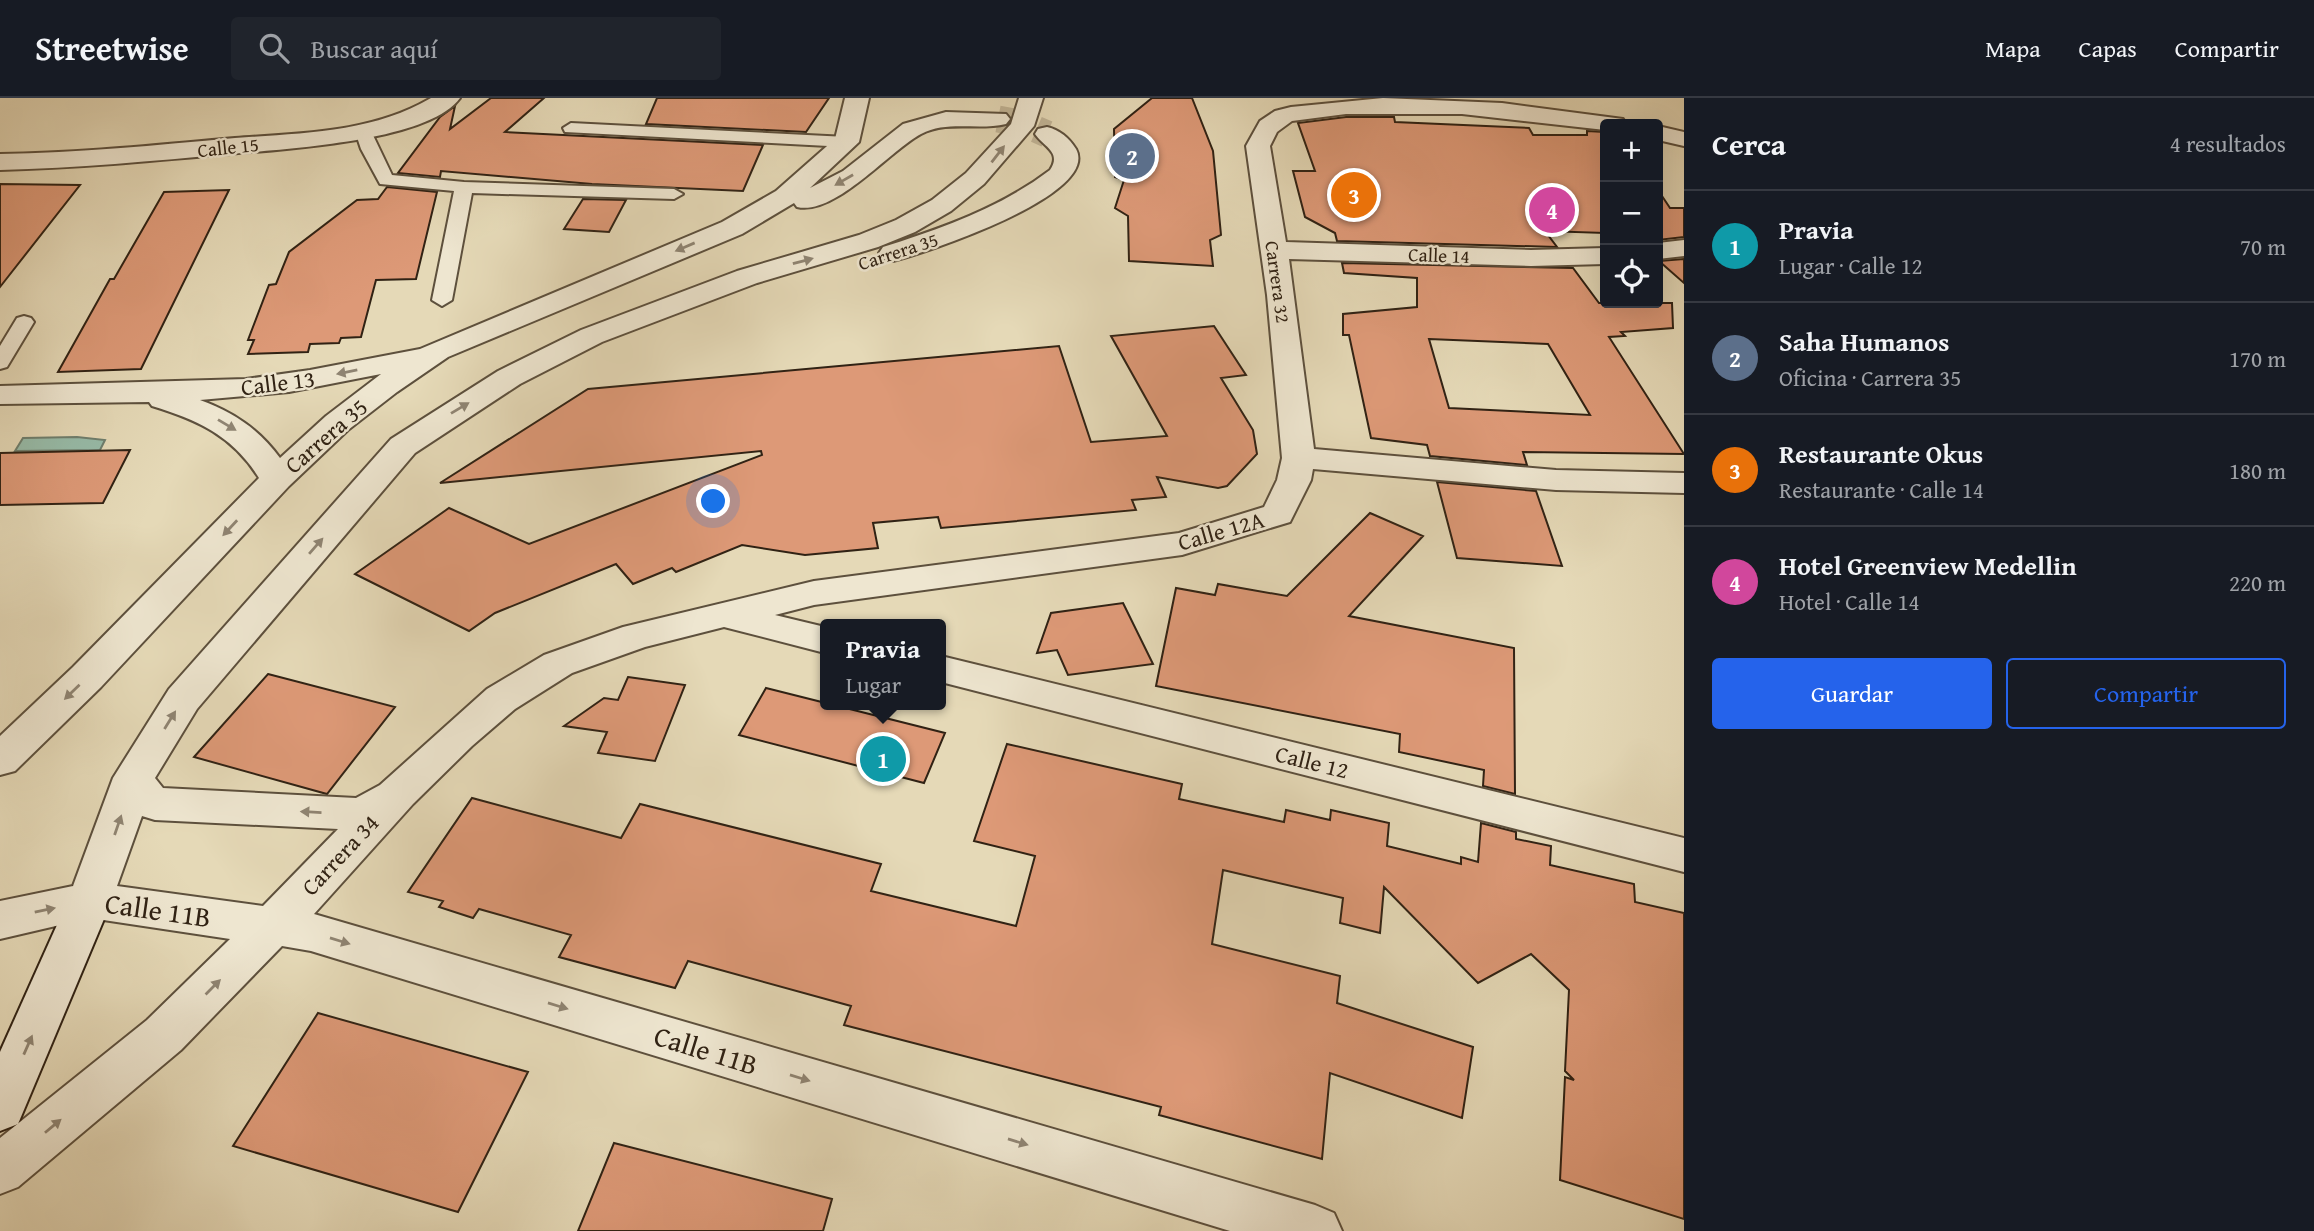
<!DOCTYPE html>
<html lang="es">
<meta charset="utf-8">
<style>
:root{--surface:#171b24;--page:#20242c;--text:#f1f3f6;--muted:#9ea1a6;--line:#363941;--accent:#2563eb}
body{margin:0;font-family:"Gentium Book Plus",serif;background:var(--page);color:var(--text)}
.controls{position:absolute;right:21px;top:21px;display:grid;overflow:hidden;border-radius:7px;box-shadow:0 7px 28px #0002}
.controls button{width:63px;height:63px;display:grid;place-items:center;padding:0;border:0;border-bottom:2px solid var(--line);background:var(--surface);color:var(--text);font:35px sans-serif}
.you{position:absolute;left:714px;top:404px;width:24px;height:24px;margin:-18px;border:5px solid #fff;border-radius:50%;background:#1a73e8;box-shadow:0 0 0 10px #1a73e833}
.badge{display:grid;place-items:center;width:46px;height:46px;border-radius:50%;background:var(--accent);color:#fff;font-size:23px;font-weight:700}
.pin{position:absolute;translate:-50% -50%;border:4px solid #fff;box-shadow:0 2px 7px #0006}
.popup{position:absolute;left:820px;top:521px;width:126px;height:91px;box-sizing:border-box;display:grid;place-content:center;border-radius:7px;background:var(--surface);filter:drop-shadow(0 2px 5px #0005);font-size:23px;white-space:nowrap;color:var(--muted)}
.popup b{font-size:26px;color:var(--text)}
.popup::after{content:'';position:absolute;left:50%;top:100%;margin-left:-14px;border:14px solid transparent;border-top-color:var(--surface)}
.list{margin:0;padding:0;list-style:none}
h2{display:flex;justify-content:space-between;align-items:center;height:91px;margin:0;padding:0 28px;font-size:30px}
h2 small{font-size:23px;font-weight:400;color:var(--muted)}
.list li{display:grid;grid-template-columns:46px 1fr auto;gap:21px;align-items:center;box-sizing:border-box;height:112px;padding:0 28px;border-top:2px solid var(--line)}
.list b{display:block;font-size:26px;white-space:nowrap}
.list p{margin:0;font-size:23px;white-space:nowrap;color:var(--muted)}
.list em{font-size:23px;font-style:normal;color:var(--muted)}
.actions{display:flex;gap:14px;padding:21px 28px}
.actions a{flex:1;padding:16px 0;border:2px solid var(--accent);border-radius:7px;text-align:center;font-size:24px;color:var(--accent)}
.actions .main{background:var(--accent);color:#fff}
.icon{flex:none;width:38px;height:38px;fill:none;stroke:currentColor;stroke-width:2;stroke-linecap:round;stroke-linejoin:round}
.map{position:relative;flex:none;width:1684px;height:1133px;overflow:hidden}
header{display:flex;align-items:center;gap:42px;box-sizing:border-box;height:98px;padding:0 35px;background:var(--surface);border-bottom:2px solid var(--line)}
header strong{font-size:33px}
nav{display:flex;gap:38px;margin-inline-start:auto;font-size:24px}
.search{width:490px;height:63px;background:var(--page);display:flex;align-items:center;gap:18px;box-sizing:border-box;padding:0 24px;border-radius:7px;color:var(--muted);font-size:26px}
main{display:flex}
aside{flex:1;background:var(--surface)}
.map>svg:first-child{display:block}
</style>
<header>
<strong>Streetwise</strong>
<div class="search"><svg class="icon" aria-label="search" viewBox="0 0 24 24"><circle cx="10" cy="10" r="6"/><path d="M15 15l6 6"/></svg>Buscar aquí</div>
<nav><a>Mapa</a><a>Capas</a><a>Compartir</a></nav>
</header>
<main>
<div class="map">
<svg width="1684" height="1133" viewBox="0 0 1684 1133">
<rect width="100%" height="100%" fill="#e5d9b7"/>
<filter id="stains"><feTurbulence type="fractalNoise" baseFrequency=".00286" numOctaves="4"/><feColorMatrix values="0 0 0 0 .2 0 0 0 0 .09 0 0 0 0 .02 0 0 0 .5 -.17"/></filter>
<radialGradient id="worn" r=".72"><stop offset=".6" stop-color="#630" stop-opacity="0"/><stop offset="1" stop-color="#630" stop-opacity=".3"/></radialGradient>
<!-- water -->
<path fill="#97bba8" stroke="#6e7e6d" stroke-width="2" d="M 77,339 L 105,342 L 100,352 L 15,353 L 23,340 Z"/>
<!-- building -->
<path fill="#d97" stroke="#302214" stroke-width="2" fill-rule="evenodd" d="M 491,0 L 544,0 L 505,34 L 763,47 L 743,93 L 592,86 L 441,73 L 440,79 L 398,75 L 440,19 L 455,8 L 450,31 Z
M 657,0 L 829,0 L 806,34 L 646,26 Z
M 1152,0 L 1192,0 L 1213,53 L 1221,137 L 1210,142 L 1213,168 L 1129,163 L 1128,118 L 1115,110 L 1124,82 L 1115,79 L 1114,31 Z
M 1346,19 L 1394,19 L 1395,24 L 1529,30 L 1533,37 L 1587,37 L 1587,33 L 1605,34 L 1605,135 L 1545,133 L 1557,149 L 1337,143 L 1335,135 L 1305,119 L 1293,73 L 1315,73 L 1298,25 Z
M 0,86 L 80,87 L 0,189 Z
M 387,89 L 437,94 L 416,181 L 376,182 L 361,239 L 341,240 L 339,245 L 310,246 L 308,254 L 248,256 L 254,242 L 248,242 L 269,187 L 276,186 L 289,154 L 357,102 L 378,101 Z
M 229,92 L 141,271 L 58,274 L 110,181 L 114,181 L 164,94 Z
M 1658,92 L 1670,110 L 1684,110 L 1684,139 L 1658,142 Z
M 583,101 L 626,102 L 609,134 L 564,131 Z
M 1684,161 L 1684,185 L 1659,163 Z
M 1342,165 L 1573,170 L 1599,205 L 1672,205 L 1673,230 L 1621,234 L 1625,238 L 1609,239 L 1684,356 L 1523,354 L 1527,367 L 1430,358 L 1427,347 L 1371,340 L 1349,237 L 1343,237 L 1343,216 L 1417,209 L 1417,180 L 1344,175 ZM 1429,241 L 1548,246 L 1590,317 L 1449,310 Z
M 1214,228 L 1246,277 L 1221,280 L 1253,332 L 1257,356 L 1227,388 L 1218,390 L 1157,379 L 1166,399 L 1132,402 L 1136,412 L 941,430 L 938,419 L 873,425 L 878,450 L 805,457 L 742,447 L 676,474 L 672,470 L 633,486 L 616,466 L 495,515 L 469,533 L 355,476 L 449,410 L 529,446 L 762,357 L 761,353 L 440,385 L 588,291 L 1059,248 L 1091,344 L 1167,338 L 1111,238 Z
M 130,352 L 103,405 L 0,407 L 0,355 Z
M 1437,384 L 1536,393 L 1562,468 L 1457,460 Z
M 1370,415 L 1423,438 L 1349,518 L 1514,550 L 1515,696 L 1483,688 L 1484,672 L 1399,654 L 1400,636 L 1156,588 L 1176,490 L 1215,497 L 1218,486 L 1287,498 Z
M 1123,505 L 1153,566 L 1068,577 L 1057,552 L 1037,555 L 1051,515 Z
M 268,576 L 395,609 L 327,696 L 194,659 Z
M 628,579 L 685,587 L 655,663 L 598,655 L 607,634 L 564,628 L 604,600 L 618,602 Z
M 766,590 L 945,635 L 924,685 L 739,637 Z
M 1007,646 L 1182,686 L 1179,701 L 1284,724 L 1286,712 L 1330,722 L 1331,712 L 1389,725 L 1387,748 L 1461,766 L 1461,759 L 1478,764 L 1481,725 L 1516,734 L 1516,741 L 1551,748 L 1550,767 L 1634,786 L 1635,804 L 1684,815 L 1684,1121 L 1560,1082 L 1565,979 L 1574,982 L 1565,973 L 1569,892 L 1531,856 L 1478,885 L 1384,789 L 1380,835 L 1340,825 L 1343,800 L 1223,772 L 1212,846 L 1340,878 L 1337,905 L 1473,949 L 1462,1020 L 1330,975 L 1322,1061 L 1159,1017 L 1161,1009 L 844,927 L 851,908 L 688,863 L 675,890 L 559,859 L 571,837 L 479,811 L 473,820 L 439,809 L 443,803 L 408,794 L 472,700 L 621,740 L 640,706 L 881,766 L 871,793 L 1016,828 L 1035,758 L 974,743 Z
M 318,915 L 528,974 L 458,1114 L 233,1048 Z
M 614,1045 L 832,1101 L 823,1133 L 578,1133 Z"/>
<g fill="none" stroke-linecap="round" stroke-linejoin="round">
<!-- secondary-tunnel -->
<path stroke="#c1b496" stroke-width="27" stroke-dasharray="27 13" stroke-linecap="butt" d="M 998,21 L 1024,26 L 1047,36"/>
<defs>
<path id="lane" d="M 571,25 L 847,39 L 855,44 L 847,49 L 565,34 L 563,30 Z
M 363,28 L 371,33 L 392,77 L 464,84 L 674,91 L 683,96 L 674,101 L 472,95 L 452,202 L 442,208 L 432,202 L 454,93 L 380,86 L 361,51 L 355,33 Z
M 24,218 L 31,220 L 34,224 L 7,269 L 0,271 L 0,248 L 17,220 Z"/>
<path id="street" d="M 431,0 L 460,0 C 429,44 281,51 230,56 C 153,63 77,70 0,72 L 0,56 C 79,55 156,47 235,40 C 301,35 372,35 431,0 Z
M 845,0 L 869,0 L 859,44 L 810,90 L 843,73 L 903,26 L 946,14 L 1006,16 L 1010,21 L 1006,26 C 978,33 948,22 921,36 C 889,53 835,118 797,109 L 794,105 L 742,136 L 448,259 L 397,294 L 348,332 L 289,388 L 101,589 L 15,673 L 0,677 L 0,638 L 73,569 L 259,380 C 233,338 198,322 152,308 L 149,304 L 0,306 L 0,288 L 246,281 L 310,272 L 420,251 L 722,124 L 776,93 L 835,41 ZM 381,276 L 326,318 L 280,360 C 259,331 233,314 200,302 L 289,294 Z
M 1019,0 L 1043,0 L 1034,28 L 984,86 L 951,113 L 915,134 L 878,149 L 757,185 L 602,244 L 520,286 L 415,355 L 197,611 L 155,680 L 163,690 L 356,700 L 380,687 L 487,591 L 544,557 L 623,529 L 814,483 L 1179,435 L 1264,409 L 1277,382 L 1282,360 L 1267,197 L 1246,48 L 1260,23 L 1275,13 L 1291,9 L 1383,0 L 1502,5 L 1623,21 L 1626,26 L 1605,26 L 1605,32 L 1462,16 L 1346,16 L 1292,23 L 1277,34 L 1270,48 L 1286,144 L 1531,152 L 1605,150 L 1605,166 L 1531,168 L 1289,161 L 1314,351 L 1556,372 L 1684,375 L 1684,395 L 1556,392 L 1313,371 L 1311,382 L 1290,424 L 1182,457 L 814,507 L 775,517 L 825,529 L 825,555 L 724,529 L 645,549 L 572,575 L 515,611 L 472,648 L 413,706 L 314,816 L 1315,1107 L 1334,1115 L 1342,1133 L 1230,1133 L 311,853 L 282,848 L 181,952 L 18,1089 L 0,1096 L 0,1040 L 147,922 L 230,841 L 90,820 L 0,841 L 0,803 L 73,788 L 113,680 L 169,591 L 391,341 L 498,273 L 581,232 L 737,173 L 859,137 L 896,122 L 932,102 L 966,75 L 1011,26 ZM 142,718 L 155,722 L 338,731 L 263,808 L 117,788 Z
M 1658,28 L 1684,34 L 1684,48 L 1658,42 Z
M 1047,29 C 1060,32 1069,40 1076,51 C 1101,97 925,155 893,163 L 883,161 L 879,155 L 883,149 C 942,130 1000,110 1050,72 C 1062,54 1044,49 1035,36 L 1038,31 Z
M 1684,142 L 1684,158 L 1658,161 L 1658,145 Z
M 941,558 L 1684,740 L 1684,774 L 941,584 Z"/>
<path id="secondary" d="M 90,784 L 106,789 L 112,802 L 18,1026 L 0,1033 L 0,954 L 74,789 Z"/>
</defs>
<!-- lane casing -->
<use href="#lane" stroke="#5d503d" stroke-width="4"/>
<!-- street casing -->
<use href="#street" stroke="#5d503d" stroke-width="4"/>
<!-- secondary casing -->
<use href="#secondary" stroke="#302214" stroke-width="4"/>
<!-- lane -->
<use href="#lane" fill="#eee6d0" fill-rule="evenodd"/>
<!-- street -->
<use href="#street" fill="#eee6d0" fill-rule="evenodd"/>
<!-- secondary -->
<use href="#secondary" fill="#eee6d0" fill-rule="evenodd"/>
</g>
<!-- one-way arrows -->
<defs><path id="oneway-solid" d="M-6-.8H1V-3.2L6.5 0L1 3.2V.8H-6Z" transform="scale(1.75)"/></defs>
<g fill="#8f8472">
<use href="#oneway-solid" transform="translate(998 56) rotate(-52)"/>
<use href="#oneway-solid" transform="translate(844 82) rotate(150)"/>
<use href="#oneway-solid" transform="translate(685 149) rotate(157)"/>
<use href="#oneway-solid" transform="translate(803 163) rotate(-15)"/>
<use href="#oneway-solid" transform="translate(347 274) rotate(169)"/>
<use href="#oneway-solid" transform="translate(460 310) rotate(-31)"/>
<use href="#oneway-solid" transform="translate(227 327) rotate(31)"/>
<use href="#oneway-solid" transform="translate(230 430) rotate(133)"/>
<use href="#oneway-solid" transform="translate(316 448) rotate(-49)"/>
<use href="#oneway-solid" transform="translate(72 594) rotate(136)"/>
<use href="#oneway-solid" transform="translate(170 622) rotate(-58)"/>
<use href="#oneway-solid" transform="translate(311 714) rotate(-177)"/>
<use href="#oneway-solid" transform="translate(118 727) rotate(-71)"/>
<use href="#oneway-solid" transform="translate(45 812) rotate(-12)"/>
<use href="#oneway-solid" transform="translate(340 843) rotate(17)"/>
<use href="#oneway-solid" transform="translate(213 889) rotate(-45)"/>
<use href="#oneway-solid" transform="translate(558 908) rotate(17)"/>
<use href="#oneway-solid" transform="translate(28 947) rotate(-66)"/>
<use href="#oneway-solid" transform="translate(800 980) rotate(17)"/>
<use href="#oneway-solid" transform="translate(53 1028) rotate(-40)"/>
<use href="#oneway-solid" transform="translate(1018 1044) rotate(17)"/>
</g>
<g text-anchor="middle" stroke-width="5" stroke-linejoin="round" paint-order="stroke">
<!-- far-street labels -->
<g font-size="19" fill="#302214" stroke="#eee6d0">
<text transform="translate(228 49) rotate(-6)" y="7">Calle 15</text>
<text transform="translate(898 153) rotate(-18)" y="7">Carrera 35</text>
<text transform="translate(1439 157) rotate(2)" y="7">Calle 14</text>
<text transform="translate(1278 184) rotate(82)" y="7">Carrera 32</text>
</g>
<!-- street labels -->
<g font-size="23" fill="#302214" stroke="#eee6d0">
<text transform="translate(278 285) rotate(-7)" y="8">Calle 13</text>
<text transform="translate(326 338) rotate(-41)" y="8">Carrera 35</text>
<text transform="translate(1221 433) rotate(-16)" y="8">Calle 12A</text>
<text transform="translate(1312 664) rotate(14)" y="8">Calle 12</text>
<text transform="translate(340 757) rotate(-47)" y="8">Carrera 34</text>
</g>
<!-- near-street labels -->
<g font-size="28" fill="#302214" stroke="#eee6d0">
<text transform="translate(158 812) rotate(8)" y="10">Calle 11B</text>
<text transform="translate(706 952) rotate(17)" y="10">Calle 11B</text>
</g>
</g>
<rect width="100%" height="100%" filter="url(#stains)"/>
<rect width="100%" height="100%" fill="url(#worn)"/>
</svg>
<div class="controls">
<button>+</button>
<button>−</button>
<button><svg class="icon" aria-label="locate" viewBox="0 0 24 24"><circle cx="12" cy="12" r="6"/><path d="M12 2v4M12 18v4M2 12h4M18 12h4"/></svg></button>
</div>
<div class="you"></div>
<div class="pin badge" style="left:883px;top:661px;background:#0f9aa8">1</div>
<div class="popup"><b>Pravia</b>Lugar</div>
<div class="pin badge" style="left:1132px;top:58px;background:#5c6f8a">2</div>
<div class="pin badge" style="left:1354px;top:97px;background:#e8710a">3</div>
<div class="pin badge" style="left:1552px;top:112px;background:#d1479c">4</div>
</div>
<aside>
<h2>Cerca<small>4 resultados</small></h2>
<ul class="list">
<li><span class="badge" style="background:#0f9aa8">1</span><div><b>Pravia</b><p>Lugar · Calle 12</p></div><em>70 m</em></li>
<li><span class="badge" style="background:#5c6f8a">2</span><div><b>Saha Humanos</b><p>Oficina · Carrera 35</p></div><em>170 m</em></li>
<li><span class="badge" style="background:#e8710a">3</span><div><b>Restaurante Okus</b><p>Restaurante · Calle 14</p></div><em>180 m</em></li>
<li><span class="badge" style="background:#d1479c">4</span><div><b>Hotel Greenview Medellin</b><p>Hotel · Calle 14</p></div><em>220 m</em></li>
</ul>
<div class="actions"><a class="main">Guardar</a><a>Compartir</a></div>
</aside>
</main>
